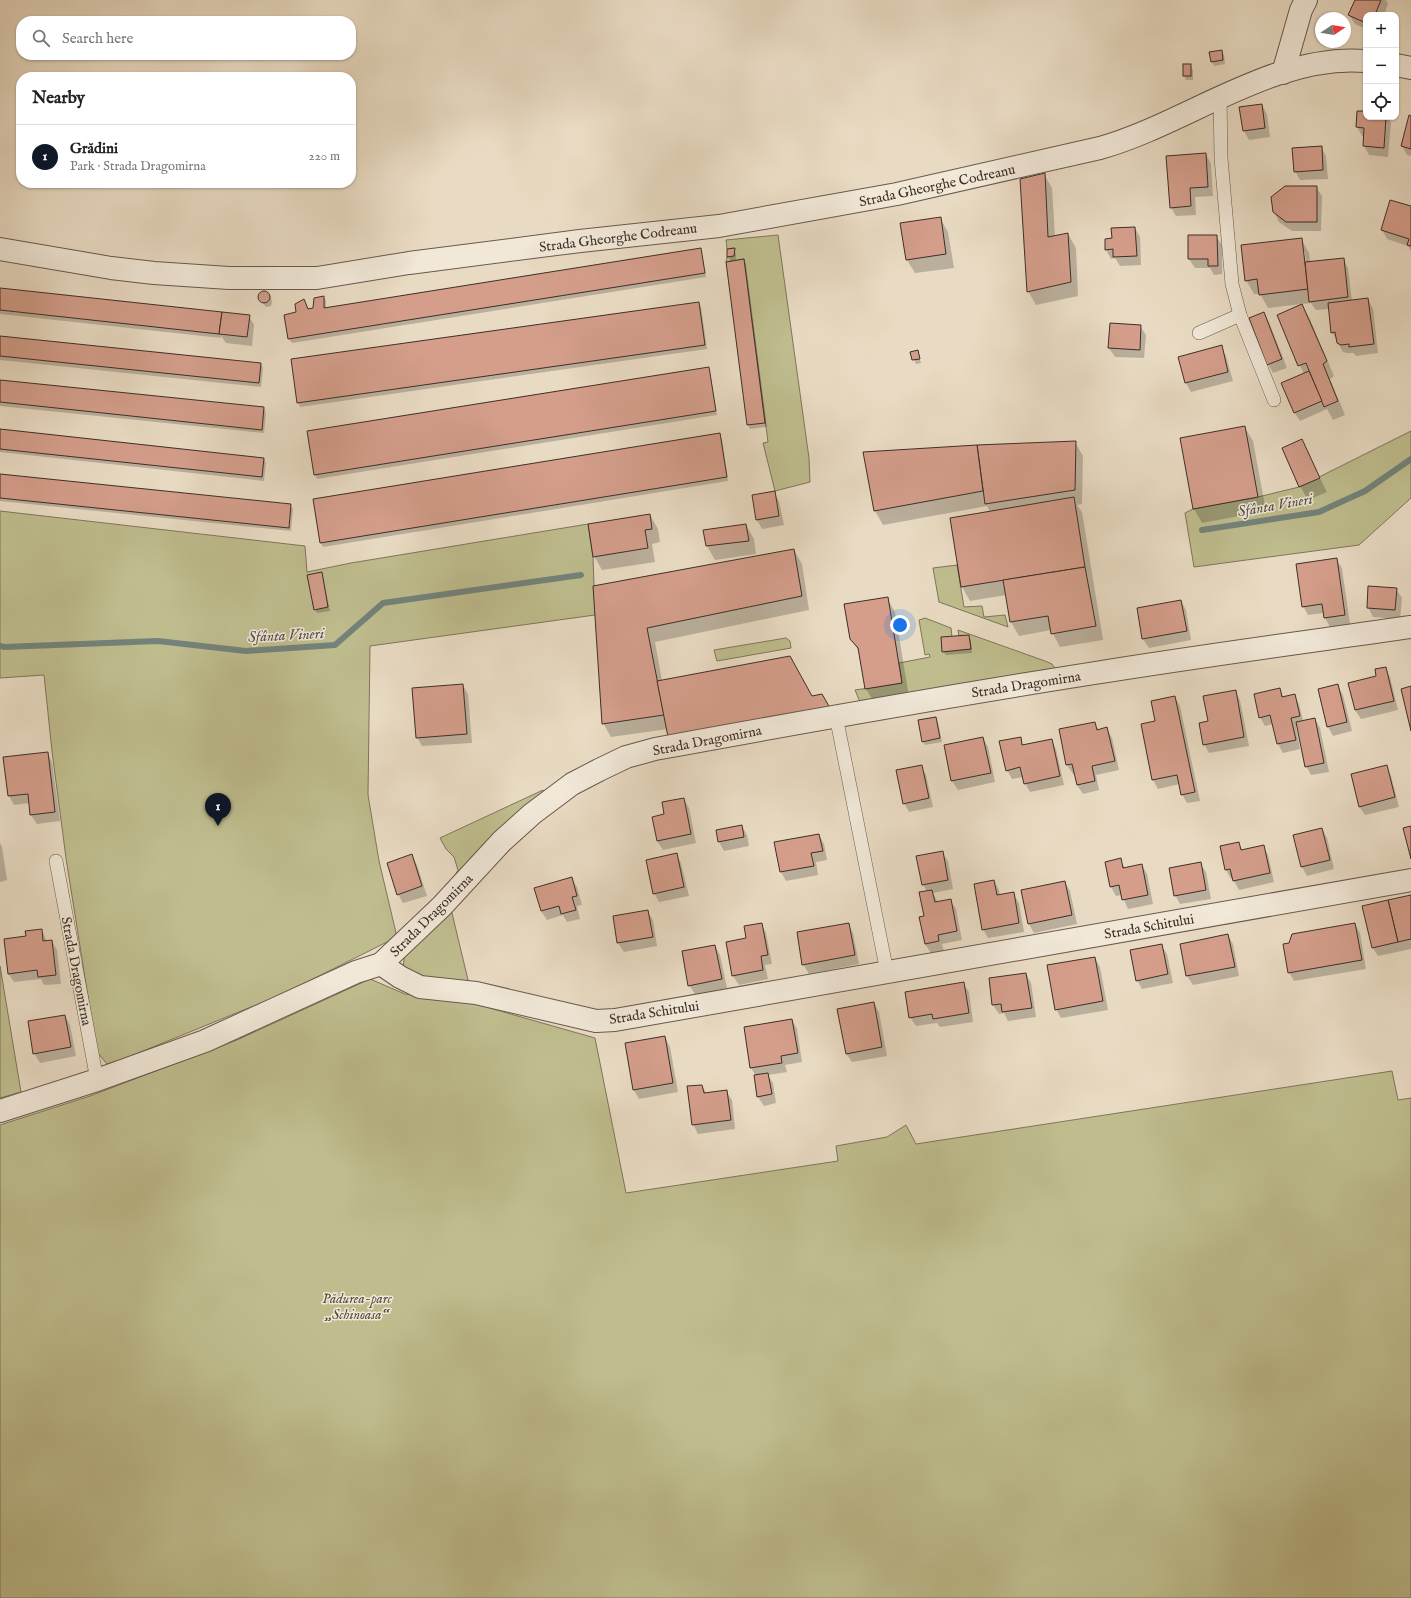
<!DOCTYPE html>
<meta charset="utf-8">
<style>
body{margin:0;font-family:"IM FELL English",serif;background:#f6f6f6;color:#222}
.controls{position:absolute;right:12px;top:12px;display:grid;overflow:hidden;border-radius:8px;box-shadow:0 1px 3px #0004}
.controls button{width:36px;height:36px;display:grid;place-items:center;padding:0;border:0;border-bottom:1px solid #e0e0e0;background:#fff;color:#222;font:20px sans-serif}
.compass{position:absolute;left:1315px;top:12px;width:36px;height:36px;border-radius:50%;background:#fff;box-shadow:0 1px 3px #0004;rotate:78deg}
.you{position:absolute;left:900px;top:625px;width:14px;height:14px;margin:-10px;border:3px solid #fff;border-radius:50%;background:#1a73e8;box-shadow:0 0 0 6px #1a73e833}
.badge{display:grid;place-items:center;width:26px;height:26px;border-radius:50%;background:#111827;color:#fff;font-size:13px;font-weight:700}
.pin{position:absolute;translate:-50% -33px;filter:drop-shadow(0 1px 2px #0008)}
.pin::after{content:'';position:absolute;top:21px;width:14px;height:12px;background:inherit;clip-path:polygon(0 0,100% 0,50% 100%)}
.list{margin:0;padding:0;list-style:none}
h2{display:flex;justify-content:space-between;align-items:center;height:52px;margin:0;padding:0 16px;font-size:17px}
h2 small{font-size:13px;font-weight:400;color:#767676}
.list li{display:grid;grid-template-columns:26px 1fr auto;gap:12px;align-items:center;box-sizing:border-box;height:64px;padding:0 16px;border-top:1px solid #e0e0e0}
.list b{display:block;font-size:15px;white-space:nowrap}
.list p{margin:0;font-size:13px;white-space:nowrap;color:#767676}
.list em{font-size:13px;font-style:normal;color:#767676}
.icon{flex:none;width:22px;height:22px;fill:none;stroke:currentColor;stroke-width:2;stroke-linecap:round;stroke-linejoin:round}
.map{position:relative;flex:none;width:1411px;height:1598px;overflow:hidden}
.search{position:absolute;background:#fff;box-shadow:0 1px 3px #0004;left:16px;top:16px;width:340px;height:44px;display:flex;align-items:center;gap:10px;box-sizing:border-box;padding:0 14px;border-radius:16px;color:#767676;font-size:15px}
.panel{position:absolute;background:#fff;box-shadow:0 1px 3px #0004;left:16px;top:72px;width:340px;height:116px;border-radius:16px}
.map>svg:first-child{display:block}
.green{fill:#bfbd8e;stroke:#7e765b}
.shadow{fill:#0003;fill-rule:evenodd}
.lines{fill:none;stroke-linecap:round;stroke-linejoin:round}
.stream{stroke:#73837b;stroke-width:6}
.building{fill:#d49e8b;stroke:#3e2e28}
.lane-casing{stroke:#69594f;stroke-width:14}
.street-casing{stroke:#69594f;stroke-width:24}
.lane{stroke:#f1e8d8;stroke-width:13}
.street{stroke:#f1e8d8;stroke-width:22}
.labels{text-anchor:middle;stroke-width:3;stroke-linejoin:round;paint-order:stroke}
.street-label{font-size:14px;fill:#3e2e28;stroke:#f1e8d8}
.park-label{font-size:14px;font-style:italic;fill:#584b3c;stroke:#f1e8d8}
.water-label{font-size:15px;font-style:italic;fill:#54514b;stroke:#f1e8d8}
</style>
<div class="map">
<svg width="1411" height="1598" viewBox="0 0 1411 1598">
<rect width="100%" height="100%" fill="#e9dbc3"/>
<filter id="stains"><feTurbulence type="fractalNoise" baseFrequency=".005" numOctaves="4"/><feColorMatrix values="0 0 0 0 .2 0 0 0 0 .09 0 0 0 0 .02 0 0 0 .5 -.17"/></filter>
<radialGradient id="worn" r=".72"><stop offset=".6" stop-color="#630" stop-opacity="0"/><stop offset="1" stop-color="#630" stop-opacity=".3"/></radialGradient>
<g class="green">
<polygon points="778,235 809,458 810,482 775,491 763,443 768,442 744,259 726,262 727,257 734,256 734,248 727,249 726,240"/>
<polygon points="1411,431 1411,498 1359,545 1194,567 1185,513 1193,509 1258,497 1299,487"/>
<polygon points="0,511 305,546 307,572 351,563 588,524 593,557 595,615 370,646 368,795 379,861 397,937 283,994 121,1060 107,1064 97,1052 85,978 66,858 52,751 44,675 0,678"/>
<polygon points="957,565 964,607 982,606 984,617 1005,615 1008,627 939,602 933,568"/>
<polygon points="925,618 951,628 952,637 942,651 971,649 969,636 959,636 958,630 1045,661 1052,664 1057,671 860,702 855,690 902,683 899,663 930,657 929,654 925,655 919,620"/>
<polygon points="786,638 790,641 791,648 717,661 714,650"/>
<polygon points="543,790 546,793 442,897 458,870 454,857 446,849 440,838"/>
<polygon points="451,909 469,984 411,978 403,968 405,951"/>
<polygon points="0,966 21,1092 0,1098"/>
<polygon points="370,979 405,994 472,1003 595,1038 626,1193 838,1161 836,1146 887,1137 906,1125 916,1144 1392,1071 1398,1100 1411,1098 1411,1598 0,1598 0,1125 90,1096 237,1040"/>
</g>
<g class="shadow">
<polygon points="1356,0 1386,0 1388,4 1384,15 1366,15 1366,29 1355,24 1349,15"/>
<polygon points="1221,51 1224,55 1225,64 1214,66 1212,62"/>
<polygon points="1190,65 1193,70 1193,80 1186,80 1184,75"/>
<polygon points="1262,105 1267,114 1270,137 1249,140 1244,131"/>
<polygon points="1366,112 1366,117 1388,117 1391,123 1388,157 1369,155 1364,146 1365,136 1362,136 1357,127"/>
<polygon points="1411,117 1411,156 1407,155 1402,146"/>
<polygon points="1321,147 1326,156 1328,179 1300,180 1295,171"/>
<polygon points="1206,154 1211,164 1213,196 1195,197 1196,215 1176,216 1171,207"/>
<polygon points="1044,174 1052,188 1055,237 1068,234 1076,248 1078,296 1036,305 1028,291"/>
<polygon points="1316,187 1322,196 1321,231 1292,231 1279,222 1274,212"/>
<polygon points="1391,201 1411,207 1411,251 1408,246 1387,239 1382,230"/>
<polygon points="940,218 948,232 954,268 915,273 907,260"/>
<polygon points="1135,228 1140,237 1141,265 1120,266 1115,258 1111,259 1106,250 1113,239"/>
<polygon points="1216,236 1222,245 1222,274 1214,275 1210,268 1195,268 1189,259"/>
<path d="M1301 239 1309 253 1310 263 1343 259 1348 268 1352 301 1368 299 1373 309 1378 353 1356 356 1354 353H1347L1343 352 1332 332 1329 309 1316 310 1311 303 1268 308 1260 294H1254L1246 280ZM1303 252H1305L1306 263H1304Z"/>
<polygon points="700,249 702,254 706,277 292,343 289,339 297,312 304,300 308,310 314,308 324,297 326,301 326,309"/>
<polygon points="734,249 736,254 736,261 744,260 746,264 767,427 750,429 748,425 727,262 731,262 728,256"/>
<polygon points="0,289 249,316 254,325 252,346 226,343 221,336 221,338 0,314"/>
<polygon points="265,291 268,293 271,297 272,302 271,306 266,307 260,300 259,296 262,292"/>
<polygon points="698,303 701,307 707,349 300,407 298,402"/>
<polygon points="1302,305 1310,319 1334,376 1330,379 1345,415 1333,420 1327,409 1300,421 1294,412 1304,374 1278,316"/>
<polygon points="1264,313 1269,322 1287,368 1273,373 1268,364"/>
<polygon points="1140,326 1146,335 1144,358 1115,357 1109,348"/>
<polygon points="0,337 261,364 263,368 261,387 0,360"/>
<polygon points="1221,347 1226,356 1233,381 1191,392 1186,383 1180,357"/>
<polygon points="917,351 921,363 916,364 911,353"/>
<polygon points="708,368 710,372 717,415 317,479 315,475"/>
<polygon points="0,381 264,408 266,413 264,433 0,406"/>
<polygon points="1245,428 1253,441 1266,511 1202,523 1194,509"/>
<polygon points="0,430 264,458 266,463 264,481 0,452"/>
<polygon points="719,435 722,439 728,481 323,547 321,543"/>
<polygon points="1301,440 1327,492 1308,500 1300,486"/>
<polygon points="1075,442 1083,456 1082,504 1077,505 1082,512 1103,640 1060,647 1051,630 1019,636 1011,622 1006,595 970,601 962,587 951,519 990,512 987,506 883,525 875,511 865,453"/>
<polygon points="0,475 290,505 293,509 291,531 0,501"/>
<polygon points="774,492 779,501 784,525 762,529 757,520 753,496"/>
<polygon points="650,515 658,529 660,542 652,544 655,562 602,570 594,556"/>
<polygon points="746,525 754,539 756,554 715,560 707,546 704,531"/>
<polygon points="794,550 802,564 809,610 655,642 662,681 668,729 611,737 603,723 594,587"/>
<polygon points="1336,559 1342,568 1350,624 1330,627 1325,618 1324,613 1308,615 1303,606"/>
<polygon points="321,573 323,577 330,611 317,613 315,609"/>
<polygon points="1396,589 1402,598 1400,619 1373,617 1368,607"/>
<polygon points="887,598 895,612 909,697 874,702 866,689 860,653 851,638"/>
<polygon points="1181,601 1186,610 1191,640 1149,648 1143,639"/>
<polygon points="969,636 971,641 972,653 946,655 943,651"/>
<polygon points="1385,668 1390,677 1398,710 1361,719 1355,710"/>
<polygon points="463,685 468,694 472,743 422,746 417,737"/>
<polygon points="1338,686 1343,695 1352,731 1333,736 1328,727"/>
<polygon points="1280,690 1284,698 1294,695 1299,704 1303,721 1315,719 1320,728 1329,772 1311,775 1306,766 1298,727 1296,727 1300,749 1283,753 1278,744 1273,724 1265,726 1260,717"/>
<polygon points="1235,691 1240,700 1249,746 1209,753 1204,744 1209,722"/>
<polygon points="1175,697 1180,706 1200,801 1187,803 1182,794 1180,784 1158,789 1153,780 1157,722"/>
<polygon points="935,718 938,722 942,742 925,745 923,741"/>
<polygon points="1094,723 1099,730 1107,729 1112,738 1119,770 1096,775 1099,790 1083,794 1077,785 1075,774 1073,774 1067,765 1060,730"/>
<polygon points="983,738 988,747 995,782 958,790 952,781 945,746"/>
<polygon points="1020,738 1024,746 1051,740 1056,749 1064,785 1030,792 1025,783 1023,777 1012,779 1007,770"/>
<polygon points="47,753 52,762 60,821 37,824 31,815 30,803 14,805 9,796"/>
<polygon points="921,766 926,775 933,807 909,812 904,803"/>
<polygon points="1386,767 1391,776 1399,807 1365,815 1359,806"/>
<polygon points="684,799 689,808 696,843 663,850 657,841 665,815"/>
<polygon points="742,826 747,835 749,846 724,851 719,842"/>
<polygon points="1322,829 1327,838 1334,869 1307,876 1302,867"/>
<polygon points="819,835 824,844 827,860 816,862 818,875 786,881 781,872"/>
<polygon points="0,843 2,847 7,880 0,882"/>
<polygon points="1238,843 1243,851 1263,846 1268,855 1274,882 1239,890 1233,879 1231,879 1226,870 1221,847"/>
<polygon points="942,852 948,861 953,889 933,893 938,903 950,900 956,909 962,940 942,944 944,951 931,953 925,944 920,918 926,917 927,892 923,884"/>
<polygon points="676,854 681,863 689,896 659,902 654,893"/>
<polygon points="412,856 417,865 427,896 403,903 398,894"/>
<polygon points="1120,860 1125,868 1142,865 1147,874 1153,904 1128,909 1122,895 1116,896 1111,887 1106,862"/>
<polygon points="1200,863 1206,872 1211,899 1180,904 1175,895"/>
<polygon points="571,878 577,887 582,905 577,906 580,919 567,922 563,915 547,920 541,911"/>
<polygon points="994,881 999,890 1000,896 1013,893 1019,903 1024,932 988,938 983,929"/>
<polygon points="1065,882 1070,891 1077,924 1034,933 1029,924 1022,890"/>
<polygon points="1411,896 1411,949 1378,956 1372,947"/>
<polygon points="647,911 653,920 657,946 624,952 618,943"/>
<polygon points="761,924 766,933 772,964 765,965 768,979 739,985 733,976 747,939"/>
<polygon points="848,924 853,933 859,964 809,974 803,964"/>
<polygon points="1355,924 1360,933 1366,969 1294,981 1289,972"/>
<polygon points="42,930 47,942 52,941 57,950 61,984 44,985 41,979 14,982 8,973 27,937"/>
<polygon points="1228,935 1233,944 1239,976 1193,985 1187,976"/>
<polygon points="1161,945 1167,954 1173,983 1142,989 1137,980"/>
<polygon points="715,946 720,955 727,988 695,994 689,985"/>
<polygon points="1095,958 1100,967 1108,1010 1061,1018 1056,1009"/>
<polygon points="1026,974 1031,983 1036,1017 1008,1021 1004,1013 999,1014 993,1005"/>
<polygon points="963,983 969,992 973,1022 940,1027 937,1023 916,1026 910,1017"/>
<polygon points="874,1003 879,1012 887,1056 852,1062 846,1053"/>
<polygon points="65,1016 70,1025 76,1056 40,1063 34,1053"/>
<polygon points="792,1020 797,1029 802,1062 785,1065 787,1072 768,1075 773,1083 776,1103 764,1106 758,1097 756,1076 751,1068"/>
<polygon points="665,1037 670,1047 678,1092 639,1099 634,1090"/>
<polygon points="702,1086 707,1094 726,1091 732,1100 735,1129 698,1134 693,1124"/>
</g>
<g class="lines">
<g class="stream">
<polyline points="1202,530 1319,512 1365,491 1411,459"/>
<polyline points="0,646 4,647 158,641 246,651 335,645 383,603 581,575"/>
</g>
</g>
<g class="building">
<polygon points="1355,0 1381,0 1375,15 1366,15 1366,23 1348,15"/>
<polygon points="1222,50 1223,60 1211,62 1209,52"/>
<rect x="1183" y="64" width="8" height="12"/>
<polygon points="1262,104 1265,128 1243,131 1239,107"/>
<polygon points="1357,111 1366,111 1366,117 1386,117 1384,148 1363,146 1364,128 1356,127"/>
<polygon points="1409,115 1411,116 1411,149 1401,146"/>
<polygon points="1322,146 1323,170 1294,172 1292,148"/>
<polygon points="1206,153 1208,187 1190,188 1191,206 1170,208 1166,156"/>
<polygon points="1045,173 1048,237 1068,233 1071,282 1027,292 1020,179"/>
<polygon points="1285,186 1317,186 1317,222 1286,222 1273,212 1271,197"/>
<polygon points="1390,200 1411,206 1411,246 1407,245 1409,239 1381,230"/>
<polygon points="941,217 946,254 906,260 900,223"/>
<polygon points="1135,227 1137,256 1113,257 1113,249 1105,250 1105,239 1112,238 1111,228"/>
<polygon points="1188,235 1217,235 1218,266 1208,266 1208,259 1188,259"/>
<polygon points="1302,238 1308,289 1259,295 1257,279 1245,281 1241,245"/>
<polygon points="701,248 705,273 288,339 284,315 296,312 295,304 304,299 308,309 313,308 314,298 324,296 324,308"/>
<polygon points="735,248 734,256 727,257 727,249"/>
<polygon points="1344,258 1348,297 1309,302 1305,262"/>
<polygon points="744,259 765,423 747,425 726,262"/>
<polygon points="0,288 222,312 219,334 0,310"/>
<circle cx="264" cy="297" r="6"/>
<polygon points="1368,298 1374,344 1349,347 1349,344 1341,345 1337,343 1335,332 1331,333 1328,303"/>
<polygon points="699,302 705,345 297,403 291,359"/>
<polygon points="1302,304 1327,361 1323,364 1338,401 1324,407 1306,363 1298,366 1277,315"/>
<polygon points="222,312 250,315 247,337 219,334"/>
<polygon points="1264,312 1282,359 1267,365 1249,318"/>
<polygon points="1110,323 1141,325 1140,350 1108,348"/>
<polygon points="0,336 261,363 259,383 0,356"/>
<polygon points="1222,345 1228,372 1185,383 1178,357"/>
<polygon points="918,350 920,359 912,360 910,352"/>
<polygon points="709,367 716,411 314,475 307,431"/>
<polygon points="1309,371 1322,401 1294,413 1281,383"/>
<polygon points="0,380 264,407 262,430 0,402"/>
<polygon points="1245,426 1258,497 1193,509 1180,438"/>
<polygon points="0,429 264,458 262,477 0,449"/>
<polygon points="720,433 727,477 320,543 313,499"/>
<polygon points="1302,439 1320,478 1299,487 1282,448"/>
<polygon points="1076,441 1075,490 985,504 977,445"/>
<polygon points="977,445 983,491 874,511 863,452"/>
<polygon points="0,474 291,504 289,528 0,498"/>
<polygon points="775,491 779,516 756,520 752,495"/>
<polygon points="1074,497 1085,567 961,587 950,518"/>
<polygon points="650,514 652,529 645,530 648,548 593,557 588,524"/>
<polygon points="746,524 749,541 706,546 703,530"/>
<polygon points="794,549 802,596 647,628 664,715 602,724 593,586"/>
<polygon points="1337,558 1345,615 1324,618 1322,604 1302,607 1296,564"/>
<polygon points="1085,567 1096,626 1051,634 1048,616 1010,622 1003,580"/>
<polygon points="322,572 328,607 314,610 307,575"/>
<polygon points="1368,586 1397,588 1395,610 1367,608"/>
<polygon points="888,597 902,683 865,689 858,648 850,639 844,604"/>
<polygon points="1181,600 1187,631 1142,639 1137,608"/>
<polygon points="969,635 971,649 942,652 941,637"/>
<polygon points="790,656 812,696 822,694 830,708 668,737 657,681"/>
<polygon points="1386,667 1394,701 1355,710 1348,683 1376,676 1375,669"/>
<polygon points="463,684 467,734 416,738 412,688"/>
<polygon points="1338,684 1347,722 1327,727 1318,689"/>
<polygon points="1411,686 1411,731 1401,689"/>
<polygon points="1280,688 1282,697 1295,694 1300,716 1291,718 1296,740 1277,744 1270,715 1259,718 1254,694"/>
<polygon points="1236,690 1244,737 1203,745 1199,723 1208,721 1203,696"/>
<polygon points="1175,696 1195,792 1181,795 1177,775 1152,780 1141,724 1155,721 1151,701"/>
<polygon points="936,717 940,738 922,742 918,720"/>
<polygon points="1315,718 1324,763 1305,767 1296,722"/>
<polygon points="1095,722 1097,730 1107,727 1115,761 1092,766 1095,781 1077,785 1072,764 1066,765 1059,729"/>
<polygon points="983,737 991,773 951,781 944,745"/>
<polygon points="1021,737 1022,745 1052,739 1060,776 1024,784 1020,767 1006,771 999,741"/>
<polygon points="48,752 55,812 30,815 28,794 8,796 3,757"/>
<polygon points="922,765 929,798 903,804 896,770"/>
<polygon points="1387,765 1395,797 1359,807 1351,774"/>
<polygon points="684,798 691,834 657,841 652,817 664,814 662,802"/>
<polygon points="742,825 744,837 718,842 716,830"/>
<polygon points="1411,826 1411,859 1403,828"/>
<polygon points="1322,828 1330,860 1301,867 1293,835"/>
<polygon points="819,834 823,851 811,853 814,866 780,872 774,842"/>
<polygon points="1239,842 1241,850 1264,845 1270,873 1233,881 1230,869 1225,870 1220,846"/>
<polygon points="943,851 948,880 922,885 916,856"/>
<polygon points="677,853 684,887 653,894 646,860"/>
<polygon points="412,854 422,886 397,895 387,863"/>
<polygon points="1121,858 1123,868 1142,864 1148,895 1122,900 1119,885 1110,887 1105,862"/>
<polygon points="1201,862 1206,890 1174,896 1169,868"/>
<polygon points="572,877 577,896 572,897 576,910 561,914 559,906 541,911 534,888"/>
<polygon points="994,880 997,895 1014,892 1019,923 982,930 974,884"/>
<polygon points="1065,881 1072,915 1028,924 1021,890"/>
<polygon points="932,890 935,902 951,899 957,931 938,935 939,941 925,944 919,917 924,916 919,892"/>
<polygon points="1411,895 1411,939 1398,942 1388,900"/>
<polygon points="1388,900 1398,942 1372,948 1362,906"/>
<polygon points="648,910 653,937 617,943 613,916"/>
<polygon points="762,923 768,955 761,956 763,970 732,976 726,942 746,938 744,926"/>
<polygon points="849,923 855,955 802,965 797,932"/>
<polygon points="1355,923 1362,960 1288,973 1283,944 1289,943 1292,934"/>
<polygon points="42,929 43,941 52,940 56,975 38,977 37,970 8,974 4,939 26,936 25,931"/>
<polygon points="1228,934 1235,967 1186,976 1180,944"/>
<polygon points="1162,944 1168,974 1136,981 1130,950"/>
<polygon points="715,945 722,979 688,986 682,951"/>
<polygon points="1095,957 1103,1001 1055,1010 1047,965"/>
<polygon points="1026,973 1032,1008 1002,1012 1001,1004 992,1005 989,978"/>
<polygon points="964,982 969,1013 933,1019 932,1014 909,1018 905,992"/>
<polygon points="874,1002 882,1047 846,1054 837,1009"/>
<polygon points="65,1015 71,1047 33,1054 28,1021"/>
<polygon points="792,1019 798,1053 781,1056 782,1063 750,1068 744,1027"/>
<polygon points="665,1036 673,1083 633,1090 625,1043"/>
<polygon points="768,1073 772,1094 757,1097 754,1075"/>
<polygon points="702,1085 704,1093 727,1090 731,1120 692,1125 687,1086"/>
</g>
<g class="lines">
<defs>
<g id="lane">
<polyline points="1220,96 1221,158 1232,284 1240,315 1274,400"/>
<polyline points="1199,333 1240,315"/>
<polyline points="836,716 887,972"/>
<polyline points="56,861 97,1080"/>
</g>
<g id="street">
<polyline points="1396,65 1411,68"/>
<polyline points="1283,73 1301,10 1306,0"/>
<path d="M0 249 111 268 154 273 229 278H317L409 263 580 241 719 226 897 194 1100 148C1186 124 1274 53 1366 61"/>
<polyline points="381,964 400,977 420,987 476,993 596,1021 615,1020 1411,880"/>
<path d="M0 1111 97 1080 205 1041 356 972 381 964 442 906 502 841 532 814 572 784 599 770 626 757 655 749C802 722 948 696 1095 673 1200 656 1306 642 1411 627"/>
</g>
</defs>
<use href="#lane" class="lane-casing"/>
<use href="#street" class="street-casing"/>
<use href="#lane" class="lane"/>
<use href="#street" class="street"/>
</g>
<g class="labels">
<g class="street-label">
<text transform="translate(937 185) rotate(-12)" y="5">Strada Gheorghe Codreanu</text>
<text transform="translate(618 237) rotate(-7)" y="5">Strada Gheorghe Codreanu</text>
<text transform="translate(1026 684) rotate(-9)" y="5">Strada Dragomirna</text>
<text transform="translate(707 740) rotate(-11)" y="5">Strada Dragomirna</text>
<text transform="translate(431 915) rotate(-45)" y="5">Strada Dragomirna</text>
<text transform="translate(1149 926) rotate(-10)" y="5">Strada Schitului</text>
<text transform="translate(77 971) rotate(79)" y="5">Strada Dragomirna</text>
<text transform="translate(654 1012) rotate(-9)" y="5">Strada Schitului</text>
</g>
<g class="park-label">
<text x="357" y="1303">Pădurea-parc<tspan x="357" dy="16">„Schinoasa“</tspan></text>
</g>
<g class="water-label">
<text transform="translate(1275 505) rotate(-10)" y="5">Sfânta Vineri</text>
<text transform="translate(286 635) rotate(-3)" y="5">Sfânta Vineri</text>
</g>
</g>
<rect width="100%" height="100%" filter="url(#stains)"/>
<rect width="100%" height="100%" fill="url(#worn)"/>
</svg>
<div class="controls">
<button>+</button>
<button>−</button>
<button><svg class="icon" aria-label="locate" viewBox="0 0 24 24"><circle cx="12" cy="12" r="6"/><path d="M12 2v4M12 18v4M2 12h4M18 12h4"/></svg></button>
</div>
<svg class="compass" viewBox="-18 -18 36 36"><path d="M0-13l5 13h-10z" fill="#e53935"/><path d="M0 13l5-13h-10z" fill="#767676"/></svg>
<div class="you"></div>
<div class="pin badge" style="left:218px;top:826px">1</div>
<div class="search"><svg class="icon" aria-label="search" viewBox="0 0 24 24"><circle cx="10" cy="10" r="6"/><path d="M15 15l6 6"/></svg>Search here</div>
<section class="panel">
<h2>Nearby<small></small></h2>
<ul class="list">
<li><span class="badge">1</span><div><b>Grădini</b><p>Park · Strada Dragomirna</p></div><em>220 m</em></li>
</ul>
</section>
</div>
